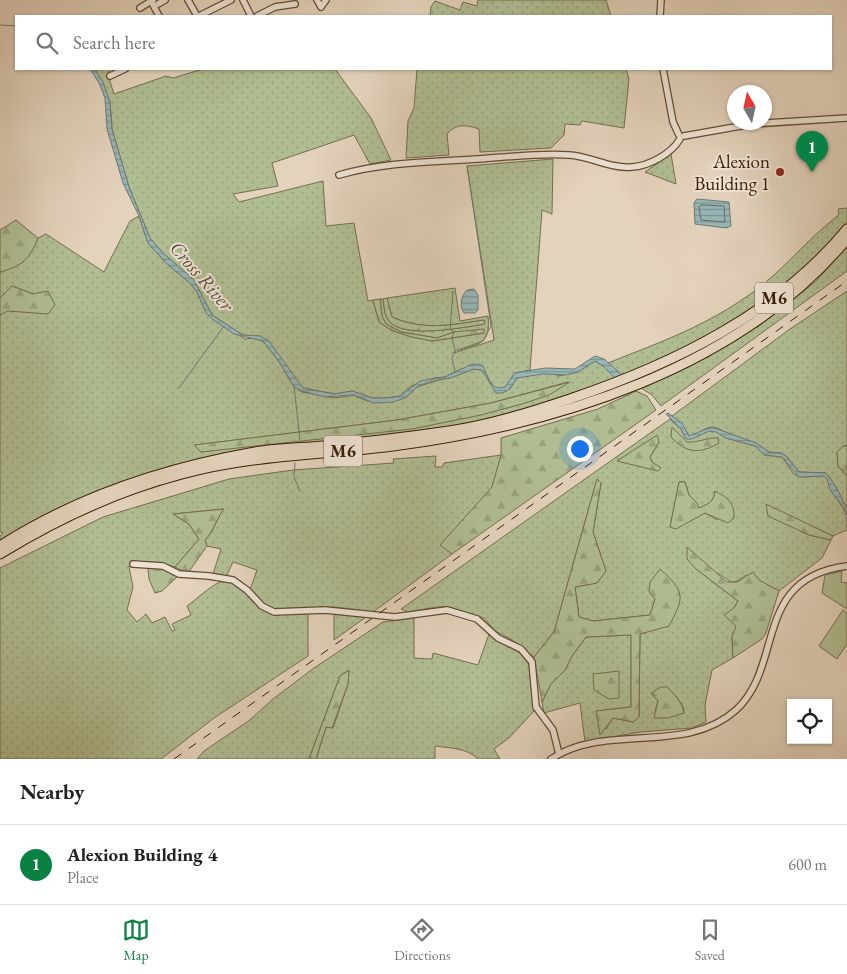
<!DOCTYPE html>
<style>
body{margin:0;font-family:"EB Garamond",serif;background:#f6f6f6;color:#202124}
.controls{position:absolute;right:15px;bottom:15px;display:grid;overflow:hidden;border-radius:0px;box-shadow:0 1px 4px #0004}
.controls button{width:45px;height:45px;display:grid;place-items:center;padding:0;border:0;border-bottom:1px solid #e0e0e0;background:#fff;color:#202124;font:25px sans-serif}
.compass{position:absolute;left:727px;top:85px;width:45px;height:45px;border-radius:50%;background:#fff;box-shadow:0 1px 4px #0004;rotate:351deg}
.you{position:absolute;left:579px;top:448px;width:18px;height:18px;margin:-12px;border:4px solid #fff;border-radius:50%;background:#1a73e8;box-shadow:0 0 0 8px #1a73e833}
.badge{display:grid;place-items:center;width:32px;height:32px;border-radius:50%;background:#0b8043;color:#fff;font-size:16px;font-weight:700}
.pin{position:absolute;translate:-50% -41px;filter:drop-shadow(0 1px 2px #0008)}
.pin::after{content:'';position:absolute;top:26px;width:18px;height:15px;background:inherit;clip-path:polygon(0 0,100% 0,50% 100%)}
.list{margin:0;padding:0;list-style:none}
h2{display:flex;justify-content:space-between;align-items:center;height:65px;margin:0;padding:0 20px;font-size:21px}
h2 small{font-size:16px;font-weight:400;color:#757577}
.list li{display:grid;grid-template-columns:32px 1fr auto;gap:15px;align-items:center;box-sizing:border-box;height:80px;padding:0 20px;border-top:1px solid #e0e0e0}
.list b{display:block;font-size:19px;white-space:nowrap}
.list p{margin:0;font-size:16px;white-space:nowrap;color:#757577}
.list em{font-size:16px;font-style:normal;color:#757577}
.icon{flex:none;width:28px;height:28px;fill:none;stroke:currentColor;stroke-width:2;stroke-linecap:round;stroke-linejoin:round}
.map{position:relative;flex:none;width:847px;height:759px;overflow:hidden}
.search{position:absolute;background:#fff;box-shadow:0 1px 4px #0004;left:15px;right:15px;top:15px;height:55px;display:flex;align-items:center;gap:12px;box-sizing:border-box;padding:0 18px;border-radius:0px;color:#757577;font-size:19px}
.sheet{height:145px;background:#fff}
nav{display:flex;justify-content:space-around;align-items:center;box-sizing:border-box;height:70px;border-top:1px solid #e0e0e0;background:#fff;font-size:14px;color:#757577}
nav a{display:grid;justify-items:center;gap:2px}
nav .on{color:#0b8043}
.map>svg:first-child{display:block}
.grass{fill:url(#grass-dots);stroke:#756e4d;fill-rule:evenodd}
.forest{fill:url(#forest-firs);stroke:#756e4d}
.pitch{fill:#b0bd93;stroke:#756e4d}
.water{fill:url(#water-rules);stroke:#717971}
.lines{fill:none;stroke-linecap:round;stroke-linejoin:round}
.shore{stroke:#686a5f;stroke-width:1}
.stream{stroke:#717971;stroke-width:1}
.minor-casing{stroke:#644b34;stroke-width:8}
.highway-casing{stroke:#3a1e07;stroke-width:11}
.minor{stroke:#ede2d3;stroke-width:5.5}
.highway{stroke:#e3d2bc;stroke-width:9}
.rail{stroke:#3a1e07;stroke-width:1;stroke-dasharray:9 9;stroke-linecap:butt}
.poi-dot{fill:#8f2418;stroke:#ede2d3;stroke-width:2}
.labels{text-anchor:middle;stroke-width:4;stroke-linejoin:round;paint-order:stroke}
.shield{fill:#ede2d3;stroke:#705944;stroke-width:1}
.shield-label{font-size:18px;font-weight:bold;fill:#3a1e07}
.poi-label{font-size:19px;fill:#3a1e07;stroke:#ede2d3;text-anchor:end}
.water-label{font-size:20px;font-style:italic;fill:#564c3c;stroke:#ede2d3}
</style>
<div class="map">
<svg width="847" height="759" viewBox="0 0 847 759">
<defs>
<pattern id="grass-dots" width="8" height="8" patternUnits="userSpaceOnUse" patternTransform="scale(1.25)"><rect width="8" height="8" fill="#b0bd93"/><path d="M2 2h.1M6 6h.1" fill="none" stroke="#98a27d" stroke-width="1.8" stroke-linecap="round"/></pattern>
<pattern id="forest-firs" width="22" height="20" patternUnits="userSpaceOnUse" patternTransform="scale(1.25)"><rect width="22" height="20" fill="#b0bd93"/><path d="M5 1l3.5 6h-7zM16 11l3.5 6h-7z" fill="#98a27d"/></pattern>
<pattern id="water-rules" width="6" height="5" patternUnits="userSpaceOnUse" patternTransform="scale(1.25)"><rect width="6" height="5" fill="#96b6b7"/><path d="M0 2.5h6" fill="none" stroke="#7b9393"/></pattern>
</defs>
<rect width="100%" height="100%" fill="#e3d2bc"/>
<filter id="stains"><feTurbulence type="fractalNoise" baseFrequency=".004" numOctaves="4"/><feColorMatrix values="0 0 0 0 .2 0 0 0 0 .09 0 0 0 0 .02 0 0 0 .5 -.17"/></filter>
<radialGradient id="worn" r=".72"><stop offset=".6" stop-color="#630" stop-opacity="0"/><stop offset="1" stop-color="#630" stop-opacity=".3"/></radialGradient>
<g class="grass">
<polygon points="478,0 606,0 611,16 430,16 431,7 435,1 460,10 463,2 477,6"/>
<path d="M95 69H110L108 75 114 94 166 76 173 78 203 69H335L371 118 391 160 370 164 354 135 272 163 278 186 233 194 239 202 323 181 326 226 354 223 368 301 373 300 379 322 391 330 412 337 432 341 484 333 454 332 437 338 401 332 386 324 382 317 380 299H383C384 304 384 313 387 318 398 341 464 327 484 324V320C452 325 423 331 392 317L387 298 455 288 460 321 488 316C491 345 479 344 455 351L454 353 494 340 467 166 553 159 552 214 542 210 530 370 515 373C511 377 509 384 505 387 493 395 486 374 483 366L461 369 445 377 434 378 411 386 400 396 387 398H373L352 391 335 394 303 388 260 336 243 335 212 315 194 280 163 253 150 238 129 187 112 129 110 102Z"/>
<path d="M417 69H626L629 79 624 128 582 121 580 125 565 124 564 135 551 148 480 152 479 129C467 125 456 123 447 134L449 155 406 158 408 121 414 108Z"/>
<polygon points="671,154 676,184 645,172"/>
<path d="M847 208V222C785 296 711 339 622 375L608 363C663 341 707 326 756 290 784 269 807 240 835 218L839 214 838 209Z"/>
<path d="M139 216 148 243 166 263 191 284 197 292 206 313 245 339 255 338 263 341 280 363 294 387 302 392 335 398 354 395 367 401 405 398 417 387 474 369 482 370 496 393 510 389 517 378 531 374 553 373 558 376 578 372 595 361 603 366 616 379 549 404 458 426 229 454 0 543V536L3 533 0 532V315L33 294 12 286 0 298V272C22 265 30 259 38 238L46 234 104 272 130 221ZM568 382C534 405 490 412 450 420 367 437 284 440 201 452L195 445 397 420 491 403Z"/>
<polygon points="847,247 847,271 661,406 652,395 641,388 759,326 815,282"/>
<path d="M847 291V446H843L837 452 838 466 847 476V508C841 498 833 480 826 473L799 472 786 456 780 453 769 452 756 443 740 439 719 429 712 427 705 429 691 437 672 416 790 329Z"/>
<path d="M670 419 681 429 686 439 709 431H716L726 438 755 446 764 455 782 457 794 474 801 477 824 476C830 480 828 485 831 490 841 508 847 507 847 530L833 536 766 505 809 535 831 540 822 558 779 591 746 575C730 588 731 580 717 573 711 570 702 570 696 569L738 601 734 608 737 626 732 637 733 658 712 670 705 705 706 722 692 728 640 732 585 742 580 703 544 713 542 702 551 684 565 670 572 656 586 637 631 635V707L596 711 606 729 613 718 633 722 639 717 640 633H646L655 599 650 615 593 621 579 617 575 587 597 583 606 571 593 532 601 483 597 479 554 632 534 657 511 639 495 631 484 618 450 607H437L408 612 401 609ZM659 442 650 457 652 462 661 468 618 460ZM679 482H685L689 495 698 509C708 504 714 502 715 491L717 520 705 513 670 527ZM651 693 674 694 683 706 684 713 655 711 658 701Z"/>
<path d="M501 455 493 487 441 545 452 554 373 612 334 607 270 609 250 590 257 570 233 562 226 577 213 574 221 549 207 546 205 540C214 531 217 519 223 509L174 514 189 524 199 539 175 567 161 563 131 561 129 567 133 587 127 610 137 622 146 614 152 623 165 617 172 631 175 630 172 624 191 615 187 606C197 599 209 587 220 582 238 575 256 604 269 613L308 614V656L214 718 161 759H0V568L103 517 229 479 293 470 394 463 393 459 436 456 435 467H442L444 463Z"/>
<polygon points="334,612 366,615 366,617 334,640"/>
<path d="M414 618V658L432 659 433 653 478 665 489 634 521 654 529 665 534 711 509 738 494 749 500 759H478C467 748 450 748 435 746V758L431 759H316L326 727 333 728 348 684 349 670 340 676 309 759H197L204 751 250 720 273 699 314 668 383 622Z"/>
</g>
<g class="forest">
<path d="M16 220 38 238C30 259 22 266 0 272V230Z"/>
<polygon points="12,286 33,294 48,291 55,305 48,314 8,311 0,315 0,298"/>
<path d="M387 298 392 317C423 331 452 325 484 320L485 324C465 327 398 341 387 318 384 313 384 304 383 299Z"/>
<polygon points="380,299 382,316 386,324 401,332 437,338 454,332 484,329 484,333 432,341 412,337 391,330 379,322 373,300"/>
<polygon points="570,382 549,395 522,404 481,415 412,429 201,452 194,445 397,420 491,403"/>
<polygon points="636,391 647,396 656,410 452,554 440,545 492,487 501,455 501,438 598,409"/>
<path d="M672 427 687 442C699 443 707 437 718 438L719 443C700 454 687 454 671 437Z"/>
<polygon points="657,435 659,442 650,457 652,462 661,468 658,471 617,461"/>
<polygon points="843,446 847,446 847,476 838,466 837,452"/>
<path d="M597 479 601 483 593 532 606 571 597 583 575 587 579 617 593 621 650 615 655 599 649 592 650 582 660 569C685 592 685 596 669 626L640 634 639 717 633 722 613 718 600 735 596 711 631 707V635L586 637 572 656 565 670 551 684 542 702 534 657 554 632Z"/>
<path d="M679 482H685L689 495 697 503 699 508C708 504 714 502 715 491 728 498 735 503 734 518L728 523 705 513 676 529 670 527Z"/>
<polygon points="766,504 833,536 831,540 809,535 768,516"/>
<path d="M224 509C216 519 214 531 205 540L207 546 188 573 175 567 199 539 189 524 173 514Z"/>
<polygon points="687,547 727,582 737,582 753,572 759,580 779,591 766,633 762,639 733,658 732,637 736,626 724,615 734,608 738,601 696,569 687,559"/>
<polygon points="148,568 160,568 177,577 162,591 155,593 149,579"/>
<polygon points="349,670 348,684 332,728 326,727 316,759 309,759 340,676"/>
<polygon points="619,671 619,698 609,699 594,690 593,674"/>
<path d="M661 687H667C675 695 682 702 684 713L668 718H654L658 701 651 693Z"/>
</g>
<g class="pitch">
<polygon points="842,571 841,582 847,583 847,609 822,593 825,575"/>
<polygon points="843,610 847,613 847,644 837,659 819,646"/>
</g>
<g class="water">
<path d="M90 69H95L103 82 110 102 112 129 129 187 150 238 163 253 194 280 212 315 243 335 260 336 269 341 303 388 334 394 352 391 373 398H387L400 396 420 381 445 377 470 365 479 364 483 366 490 382 495 387 501 388 505 387 515 373 545 368 575 369 595 356 604 359 622 375 616 379 603 366 595 361 578 372 566 375 543 374 517 378C511 387 508 394 496 393L482 370 474 369 451 378 428 382 417 387 405 398 393 402 374 403 354 395 325 397 302 391 294 387 280 363 263 341 234 334 212 319 206 313 197 292 191 284 166 263 148 243 139 216 123 183 107 129 105 98 99 83Z"/>
<polygon points="697,199 729,202 731,226 726,228 695,224 694,203"/>
<path d="M474 289 478 295V310L475 313H464C459 306 461 296 467 290Z"/>
<path d="M668 413 682 423 689 436 712 427 756 443 769 452 780 453 786 456 799 472 826 473C833 480 847 505 847 515 845 507 836 498 831 491 828 486 830 481 824 476L799 477 782 457 764 455 755 446 726 438 716 432 709 431 692 439H686L681 429 666 414Z"/>
</g>
<g class="lines">
<polygon class="shore" points="702,205 724,206 725,222 701,220 699,207"/>
<g class="stream">
<polyline points="0,25 16,26"/>
<polyline points="453,291 450,329 454,332 452,338 455,350"/>
<polyline points="455,372 452,358 455,351 483,341 491,326 467,166"/>
<polyline points="294,386 300,440"/>
<polyline points="179,388 224,326"/>
<polyline points="295,463 294,477 300,491"/>
</g>
<defs>
<g id="minor">
<polyline points="188,0 197,16"/>
<polyline points="243,0 251,16"/>
<polyline points="317,0 321,7 326,0"/>
<polyline points="151,1 159,16"/>
<polyline points="158,4 165,0"/>
<polyline points="140,8 153,0"/>
<polyline points="199,16 231,0"/>
<polyline points="257,16 275,7 295,4"/>
<polyline points="660,16 661,0"/>
<polyline points="663,69 673,122 679,135"/>
<polyline points="110,76 125,69"/>
<polyline points="684,136 752,124 847,118"/>
<path d="M339 175C384 162 431 162 478 159 508 157 539 153 569 155 590 156 611 169 632 167 649 166 671 154 680 139"/>
<polyline points="133,564 163,566 179,574 209,576 233,580 247,590 262,606 274,612 325,610 395,617 447,610 477,619 498,638 521,649 532,662 536,707 553,730 559,754"/>
<path d="M551 759C606 722 685 756 736 710 785 665 752 578 847 566"/>
</g>
<g id="highway">
<path d="M0 546C78 496 164 468 255 452 278 448 302 448 324 446 366 442 408 437 449 431 490 425 531 412 570 399 673 364 777 314 847 229"/>
<path d="M0 554C57 519 117 491 182 474 251 455 322 455 393 446 555 425 739 369 847 239"/>
</g>
</defs>
<use href="#minor" class="minor-casing"/>
<use href="#highway" class="highway-casing"/>
<use href="#minor" class="minor"/>
<use href="#highway" class="highway"/>
<polyline class="rail" points="174,759 847,281"/>
</g>
<circle class="poi-dot" cx="780" cy="172" r="5"/>
<g class="labels">
<g class="shield">
<rect x="755" y="282.5" width="38" height="31" rx="4"/>
<rect x="324" y="435.5" width="38" height="31" rx="4"/>
</g>
<g class="shield-label">
<text x="774" y="304">M6</text>
<text x="343" y="457">M6</text>
</g>
<g class="poi-label">
<text x="770" y="168">Alexion<tspan x="770" dy="22">Building 1</tspan></text>
</g>
<g class="water-label">
<text transform="translate(202 276) rotate(49)" y="7">Cross River</text>
</g>
</g>
<rect width="100%" height="100%" filter="url(#stains)"/>
<rect width="100%" height="100%" fill="url(#worn)"/>
</svg>
<div class="controls">
<button><svg class="icon" aria-label="locate" viewBox="0 0 24 24"><circle cx="12" cy="12" r="6"/><path d="M12 2v4M12 18v4M2 12h4M18 12h4"/></svg></button>
</div>
<svg class="compass" viewBox="-18 -18 36 36"><path d="M0-13l5 13h-10z" fill="#e53935"/><path d="M0 13l5-13h-10z" fill="#757577"/></svg>
<div class="you"></div>
<div class="pin badge" style="left:812px;top:172px">1</div>
<div class="search"><svg class="icon" aria-label="search" viewBox="0 0 24 24"><circle cx="10" cy="10" r="6"/><path d="M15 15l6 6"/></svg>Search here</div>
</div>
<section class="sheet">
<h2>Nearby<small></small></h2>
<ul class="list">
<li><span class="badge">1</span><div><b>Alexion Building 4</b><p>Place</p></div><em>600 m</em></li>
</ul>
</section>
<nav>
<a class="on"><svg class="icon" aria-label="map" viewBox="0 0 24 24"><path d="M3 6l6-2 6 2 6-2v14l-6 2-6-2-6 2zM9 4v14M15 6v14"/></svg>Map</a>
<a><svg class="icon" aria-label="directions" viewBox="0 0 24 24"><path d="M12 3l9 9-9 9-9-9zM9 14v-3h6M13 9l2 2-2 2"/></svg>Directions</a>
<a><svg class="icon" aria-label="saved" viewBox="0 0 24 24"><path d="M7 4h10v16l-5-4-5 4z"/></svg>Saved</a>
</nav>
